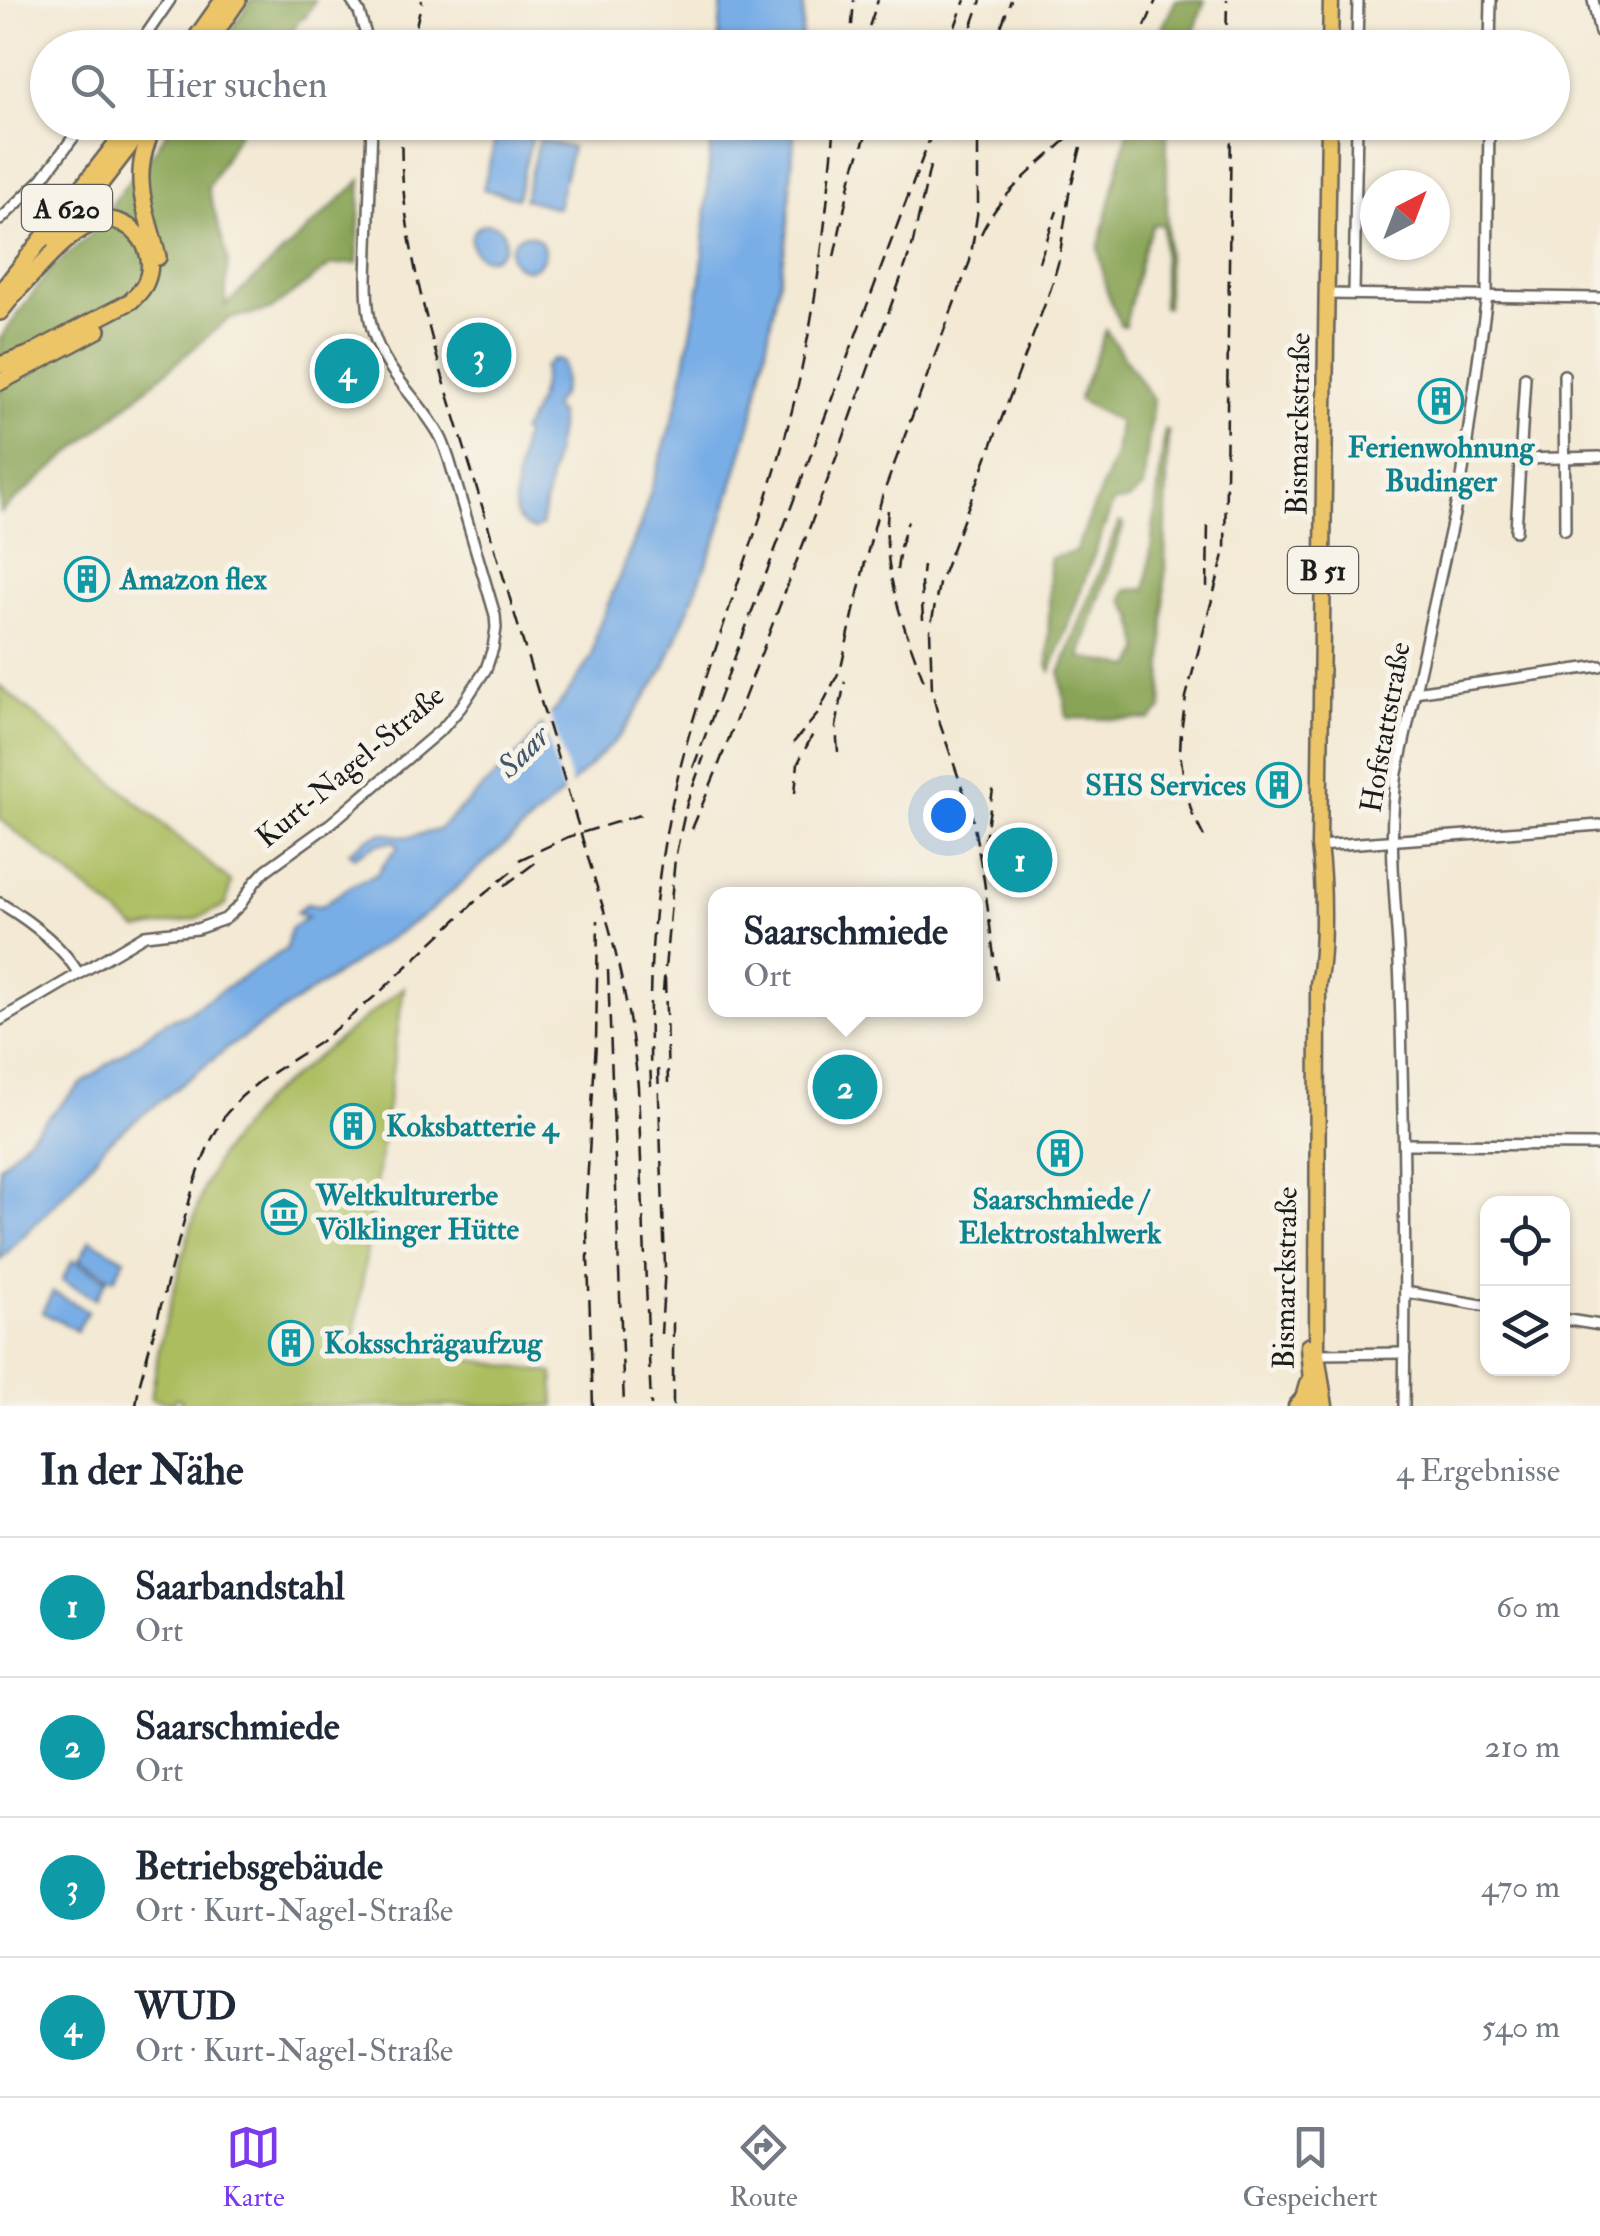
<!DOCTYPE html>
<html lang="de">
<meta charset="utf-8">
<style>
body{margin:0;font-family:"IM FELL Double Pica",serif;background:#f2f2f3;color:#1f2937}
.controls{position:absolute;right:30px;bottom:30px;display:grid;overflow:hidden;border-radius:20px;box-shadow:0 2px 8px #0004}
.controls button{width:90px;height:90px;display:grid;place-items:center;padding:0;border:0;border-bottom:2px solid #e0e1e3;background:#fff;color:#1f2937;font:50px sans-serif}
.compass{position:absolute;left:1360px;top:170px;width:90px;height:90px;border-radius:50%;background:#fff;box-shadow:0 2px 8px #0004;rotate:42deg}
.you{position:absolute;left:948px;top:815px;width:35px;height:35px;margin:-25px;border:8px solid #fff;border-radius:50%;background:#1a73e8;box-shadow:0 0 0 15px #1a73e833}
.badge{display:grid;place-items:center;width:65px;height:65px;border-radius:50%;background:#7c3aed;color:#fff;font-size:32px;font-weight:700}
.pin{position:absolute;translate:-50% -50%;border:5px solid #fff;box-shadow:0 2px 10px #0006}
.popup{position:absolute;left:708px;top:887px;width:275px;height:130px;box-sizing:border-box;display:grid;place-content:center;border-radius:20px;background:#fff;filter:drop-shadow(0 2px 8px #0005);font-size:32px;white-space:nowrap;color:#747a83}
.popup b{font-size:38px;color:#1f2937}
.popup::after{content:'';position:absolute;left:50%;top:100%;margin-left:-20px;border:20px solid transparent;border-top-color:#fff}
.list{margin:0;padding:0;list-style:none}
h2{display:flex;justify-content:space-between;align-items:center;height:130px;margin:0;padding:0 40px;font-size:42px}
h2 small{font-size:32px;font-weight:400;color:#747a83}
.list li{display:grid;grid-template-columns:65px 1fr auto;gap:30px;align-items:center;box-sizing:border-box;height:140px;padding:0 40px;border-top:2px solid #e0e1e3}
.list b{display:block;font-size:38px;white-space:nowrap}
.list p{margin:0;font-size:32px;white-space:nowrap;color:#747a83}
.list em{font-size:32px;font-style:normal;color:#747a83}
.icon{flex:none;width:55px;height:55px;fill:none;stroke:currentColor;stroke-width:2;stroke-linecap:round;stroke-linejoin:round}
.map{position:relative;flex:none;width:1600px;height:1406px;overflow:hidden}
.search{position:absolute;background:#fff;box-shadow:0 2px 8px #0004;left:30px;right:30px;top:30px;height:110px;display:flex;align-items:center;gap:25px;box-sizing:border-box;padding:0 35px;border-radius:55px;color:#747a83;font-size:38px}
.sheet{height:690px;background:#fff}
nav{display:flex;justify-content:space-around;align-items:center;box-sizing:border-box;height:140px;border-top:2px solid #e0e1e3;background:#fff;font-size:28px;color:#747a83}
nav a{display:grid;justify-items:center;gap:5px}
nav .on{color:#7c3aed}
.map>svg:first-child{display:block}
.green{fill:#acbd60;stroke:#646c3e;stroke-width:2.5}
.forest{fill:#89a456;stroke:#526039;stroke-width:2.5}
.water{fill:#78ade6;stroke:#4a6481;stroke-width:2.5}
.pier{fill:#f3e9d4}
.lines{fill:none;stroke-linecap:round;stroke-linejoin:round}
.minor-casing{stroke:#67645c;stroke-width:14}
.primary-casing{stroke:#67645c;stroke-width:19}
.motorway-casing{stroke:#67645c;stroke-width:20}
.minor{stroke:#fff;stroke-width:9}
.primary{stroke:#edc569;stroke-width:14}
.motorway{stroke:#edc569;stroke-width:15}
.rail{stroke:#1c1c1c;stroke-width:2.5;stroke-dasharray:15 8;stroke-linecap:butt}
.labels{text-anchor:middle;stroke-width:10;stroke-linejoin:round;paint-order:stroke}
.shield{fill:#f7f3e8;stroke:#5e5c59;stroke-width:2.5}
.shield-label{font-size:28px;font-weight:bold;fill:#1c1c1c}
.street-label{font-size:30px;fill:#1c1c1c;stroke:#f7f3e8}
.culture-label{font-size:30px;font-weight:bold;fill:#0d838f;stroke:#f7f3e8;text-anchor:start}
.water-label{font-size:32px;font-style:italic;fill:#41566d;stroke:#f7f3e8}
</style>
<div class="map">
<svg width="1600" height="1406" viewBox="0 0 1600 1406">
<rect width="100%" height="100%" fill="#f7f3e8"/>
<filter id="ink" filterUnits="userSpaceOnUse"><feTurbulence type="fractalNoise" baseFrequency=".01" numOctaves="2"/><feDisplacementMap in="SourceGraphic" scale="20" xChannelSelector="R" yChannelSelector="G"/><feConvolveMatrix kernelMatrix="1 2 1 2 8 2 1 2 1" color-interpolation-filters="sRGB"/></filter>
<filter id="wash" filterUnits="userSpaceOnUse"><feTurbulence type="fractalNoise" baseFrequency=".0048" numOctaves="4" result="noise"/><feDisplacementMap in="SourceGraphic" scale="40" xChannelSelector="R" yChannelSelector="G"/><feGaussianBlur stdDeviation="2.25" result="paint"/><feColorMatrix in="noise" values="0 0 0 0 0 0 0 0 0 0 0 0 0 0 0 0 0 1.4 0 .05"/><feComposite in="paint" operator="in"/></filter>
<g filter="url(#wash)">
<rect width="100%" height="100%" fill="#f3e9d4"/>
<g class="green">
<polygon points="0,686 231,882 226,905 195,919 138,930 0,819"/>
<polygon points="404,987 354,1341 553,1373 555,1406 181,1406 181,1399 175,1398 174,1403 151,1399 159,1347 188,1237 204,1186 220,1154 263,1100"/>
</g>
<g class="forest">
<polygon points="251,0 315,0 305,18 299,20 284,47 221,47"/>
<polygon points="1176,0 1205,0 1189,47 1152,47"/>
<polygon points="173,123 244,123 208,188 228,260 225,306 361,180 357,263 331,265 270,310 228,319 0,513 0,339 49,271 93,232 122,190 154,152"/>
<polygon points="1130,123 1167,123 1167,307 1163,307 1163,225 1153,224 1143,251 1125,326 1120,325 1106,289 1098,249"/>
<polygon points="1106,330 1153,400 1143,488 1128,500 1113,503 1051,671 1048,665 1050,558 1075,552 1115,455 1119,422 1078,400"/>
<polygon points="1165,430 1168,431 1162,709 1150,720 1067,718 1060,673 1119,522 1124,524 1080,657 1132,667 1141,651 1133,616 1123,600 1126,590 1146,589"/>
</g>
<g class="water">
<polygon points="722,0 804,0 801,47 718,47"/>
<path d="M712 123H795L787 237 754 412 717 538 664 669 621 735 554 801 430 911 229 1047 108 1142 69 1189 0 1260V1166L80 1085 166 1021 183 1015 286 949 290 929 307 917 296 913 306 904 321 906 352 885 377 874 390 856 398 848 396 842C380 840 368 849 354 857L349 852 368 838 383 833 408 837 438 830 523 750 568 693 592 656 597 631 640 526 678 401 701 279Z"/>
<polygon points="498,128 532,137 517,198 483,189"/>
<polygon points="539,139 572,148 557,208 524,199"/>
<circle cx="488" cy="241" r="17"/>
<circle cx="527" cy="252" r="17"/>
<path d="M553 359 563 362C564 373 566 386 560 396 557 400 554 403 553 408L559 414V429L541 526 534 530C527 527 519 523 516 515 512 501 520 449 524 434L521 432C535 412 543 392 544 367Z"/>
<polygon points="90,1240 125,1259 114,1279 79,1260"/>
<polygon points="73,1260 107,1279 96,1299 62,1280"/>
<polygon points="53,1292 88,1311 77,1331 42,1312"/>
</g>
<polygon class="pier" points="548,708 573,790 565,798 541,718"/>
</g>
<g filter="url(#ink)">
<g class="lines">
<defs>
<g id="minor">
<polyline points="351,0 359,12 370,48"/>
<polyline points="1593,0 1600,33"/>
<polyline points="137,48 170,0"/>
<polyline points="1357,48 1358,0"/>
<polyline points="1490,48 1491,0"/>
<polyline points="0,220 42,179 85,122"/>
<polyline points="1327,294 1600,298"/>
<polyline points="1354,294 1357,122"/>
<polyline points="1564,375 1565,530"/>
<polyline points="1466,450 1521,459 1600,457"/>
<polyline points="1516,531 1525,377"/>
<polyline points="1414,692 1600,666"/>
<polyline points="1319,846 1600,825"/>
<path d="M0 903C30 921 61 944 79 974"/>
<path d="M0 1020 145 935 197 929 225 919 240 905 255 882 266 870 330 824 443 728 461 707 486 669 493 648 496 628 495 615 449 459C446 451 444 443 440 436 422 403 391 378 377 343 368 322 367 301 367 279L372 122"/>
<polyline points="1404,1144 1600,1145"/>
<polyline points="1405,1292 1488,1306"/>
<polyline points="1562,1319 1600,1325"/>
<polyline points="1317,1354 1405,1353"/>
<path d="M1404 1406C1406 1266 1404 1126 1400 986 1398 915 1386 844 1397 773L1462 478 1487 296 1489 122"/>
</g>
<g id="primary">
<polyline points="1330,48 1331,0"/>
<polyline points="1308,1346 1313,1406"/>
<polyline points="1296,1406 1303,1398 1307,1384"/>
<path d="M1325 1406 1317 1354 1318 984C1325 949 1324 881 1319 846L1329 122"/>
</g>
<g id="motorway">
<polyline points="189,48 223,0"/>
<polyline points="205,48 238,0"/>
<path d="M156 122C128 174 145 205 158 257"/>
<polyline points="55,242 148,122"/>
<polyline points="0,293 133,122"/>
<polyline points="0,312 20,287"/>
<path d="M0 365 28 355 131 301C137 295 143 290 146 282 161 249 126 207 91 224 64 236 36 272 15 293"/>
<polyline points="0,382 98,330"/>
</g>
</defs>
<use href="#minor" class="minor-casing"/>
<use href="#primary" class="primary-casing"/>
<use href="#motorway" class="motorway-casing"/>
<use href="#minor" class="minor"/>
<use href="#primary" class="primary"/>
<use href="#motorway" class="motorway"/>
<g class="rail">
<polyline points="411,48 422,0"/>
<polyline points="850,48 854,0"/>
<polyline points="862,48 878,0"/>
<polyline points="947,48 965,0"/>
<polyline points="964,48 981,0"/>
<polyline points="993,48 1011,0"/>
<polyline points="1136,48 1156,0"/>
<polyline points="1226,48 1227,0"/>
<path d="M402 122C396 251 444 377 480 499 523 642 566 785 609 927 623 980 633 1032 638 1087L651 1406"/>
<path d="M981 234C1003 186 1049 160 1084 122"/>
<polyline points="834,257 852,174 871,122"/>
<polyline points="1039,262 1057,211"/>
<path d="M888 510C881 572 904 627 925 684"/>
<polyline points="897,570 900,547 908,521"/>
<polyline points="1207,587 1208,522"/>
<polyline points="923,620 921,584 923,565"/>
<polyline points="793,743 817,715 841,668 866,558 882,497 970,261 978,209 978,122"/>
<polyline points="838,752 836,727 845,681"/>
<polyline points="693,768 936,122"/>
<polyline points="795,793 798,763 815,730"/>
<polyline points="692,829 716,772 838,453 912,247 930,166"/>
<polyline points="1204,837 1192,813 1185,787 1180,752 1181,732 1186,697 1225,551 1231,122"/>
<polyline points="984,846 993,790"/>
<polyline points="519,860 568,837 646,813"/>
<polyline points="504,886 539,860"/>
<polyline points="608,970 624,1406"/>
<polyline points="665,978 668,1083"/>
<polyline points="997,980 984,880 972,816 940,724 932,690 930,630 939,584 1051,288 1059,260 1069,194 1082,143"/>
<polyline points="663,991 675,858 687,803 704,756"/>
<polyline points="658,1069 665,1266 661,1334"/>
<path d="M651 1086C647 979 652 890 676 785 705 661 756 545 789 422 815 324 826 223 835 122"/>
<polyline points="136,1406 139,1386 194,1184 209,1144 225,1115 241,1097 261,1080 320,1042 380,992 477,900 512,871"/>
<polyline points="593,1406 586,1200 596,1043 598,920"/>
<polyline points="673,1406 673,1317"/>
</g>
</g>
</g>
<defs>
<symbol id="building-ring" viewBox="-11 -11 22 22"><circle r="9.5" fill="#f7f3e8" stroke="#0f9aa8" stroke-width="1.5"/><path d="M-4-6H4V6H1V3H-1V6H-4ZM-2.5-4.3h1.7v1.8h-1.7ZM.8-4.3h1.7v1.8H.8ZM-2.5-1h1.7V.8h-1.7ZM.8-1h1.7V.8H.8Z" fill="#0f9aa8"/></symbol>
<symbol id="museum-ring" viewBox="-11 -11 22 22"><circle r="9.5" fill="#f7f3e8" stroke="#0f9aa8" stroke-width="1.5"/><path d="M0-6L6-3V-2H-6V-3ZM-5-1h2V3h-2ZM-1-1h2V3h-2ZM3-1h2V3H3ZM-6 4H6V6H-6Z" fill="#0f9aa8"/></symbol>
</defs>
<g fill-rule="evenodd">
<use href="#building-ring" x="1416" y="376" width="50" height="50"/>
<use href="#building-ring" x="62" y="554" width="50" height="50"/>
<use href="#building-ring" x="1254" y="760" width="50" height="50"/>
<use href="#building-ring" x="328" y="1101" width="50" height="50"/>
<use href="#building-ring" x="1035" y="1128" width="50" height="50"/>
<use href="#museum-ring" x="259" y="1187" width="50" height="50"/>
<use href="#building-ring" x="266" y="1318" width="50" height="50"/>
</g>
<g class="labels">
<g class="shield">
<rect x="22" y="185" width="90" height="46" rx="8"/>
<rect x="1288" y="547" width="70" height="46" rx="8"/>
</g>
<g class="shield-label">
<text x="67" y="218">A 620</text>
<text x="1323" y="580">B 51</text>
</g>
<g class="street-label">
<text transform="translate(1298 424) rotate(-89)" y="10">Bismarckstraße</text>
<text transform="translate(1385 727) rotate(-80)" y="10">Hofstattstraße</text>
<text transform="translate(350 766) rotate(-40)" y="10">Kurt-Nagel-Straße</text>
<text transform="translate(1285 1278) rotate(-89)" y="10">Bismarckstraße</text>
</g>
<g class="culture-label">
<text x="1441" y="457" text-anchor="middle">Ferienwohnung<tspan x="1441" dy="34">Budinger</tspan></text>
<text x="120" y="589">Amazon flex</text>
<text x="1246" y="795" text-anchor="end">SHS Services</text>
<text x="386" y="1136">Koksbatterie 4</text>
<text x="316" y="1205">Weltkulturerbe<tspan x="316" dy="34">Völklinger Hütte</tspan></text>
<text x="1060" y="1209" text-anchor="middle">Saarschmiede /<tspan x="1060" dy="34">Elektrostahlwerk</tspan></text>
<text x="324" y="1353">Koksschrägaufzug</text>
</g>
<g class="water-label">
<text transform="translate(523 751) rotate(-45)" y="11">Saar</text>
</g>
</g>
</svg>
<div class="controls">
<button><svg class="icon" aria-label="locate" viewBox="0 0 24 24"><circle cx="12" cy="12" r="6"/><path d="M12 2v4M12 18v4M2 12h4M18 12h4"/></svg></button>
<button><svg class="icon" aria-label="layers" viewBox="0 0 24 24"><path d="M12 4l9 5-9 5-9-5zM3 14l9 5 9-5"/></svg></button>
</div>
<svg class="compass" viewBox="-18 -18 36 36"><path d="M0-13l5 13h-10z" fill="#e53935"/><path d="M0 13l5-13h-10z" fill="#747a83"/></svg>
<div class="you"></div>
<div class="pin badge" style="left:1020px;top:860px;background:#0f9aa8">1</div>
<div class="pin badge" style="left:845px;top:1087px;background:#0f9aa8">2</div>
<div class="popup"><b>Saarschmiede</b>Ort</div>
<div class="pin badge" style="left:479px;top:355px;background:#0f9aa8">3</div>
<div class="pin badge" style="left:347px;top:371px;background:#0f9aa8">4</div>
<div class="search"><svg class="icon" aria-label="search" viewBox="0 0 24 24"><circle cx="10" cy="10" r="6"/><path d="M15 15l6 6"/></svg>Hier suchen</div>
</div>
<section class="sheet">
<h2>In der Nähe<small>4 Ergebnisse</small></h2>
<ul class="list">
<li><span class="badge" style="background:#0f9aa8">1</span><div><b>Saarbandstahl</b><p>Ort</p></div><em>60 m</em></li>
<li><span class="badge" style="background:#0f9aa8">2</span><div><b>Saarschmiede</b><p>Ort</p></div><em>210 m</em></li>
<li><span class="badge" style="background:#0f9aa8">3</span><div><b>Betriebsgebäude</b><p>Ort · Kurt-Nagel-Straße</p></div><em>470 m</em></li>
<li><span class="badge" style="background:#0f9aa8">4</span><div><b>WUD</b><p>Ort · Kurt-Nagel-Straße</p></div><em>540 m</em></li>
</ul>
</section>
<nav>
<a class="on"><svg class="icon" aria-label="map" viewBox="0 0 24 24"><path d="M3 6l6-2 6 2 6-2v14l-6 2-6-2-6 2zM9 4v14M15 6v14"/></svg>Karte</a>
<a><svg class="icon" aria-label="directions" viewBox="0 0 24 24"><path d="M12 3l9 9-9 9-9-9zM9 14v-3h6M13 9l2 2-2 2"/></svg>Route</a>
<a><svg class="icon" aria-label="saved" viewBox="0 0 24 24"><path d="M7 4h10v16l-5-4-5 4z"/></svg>Gespeichert</a>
</nav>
